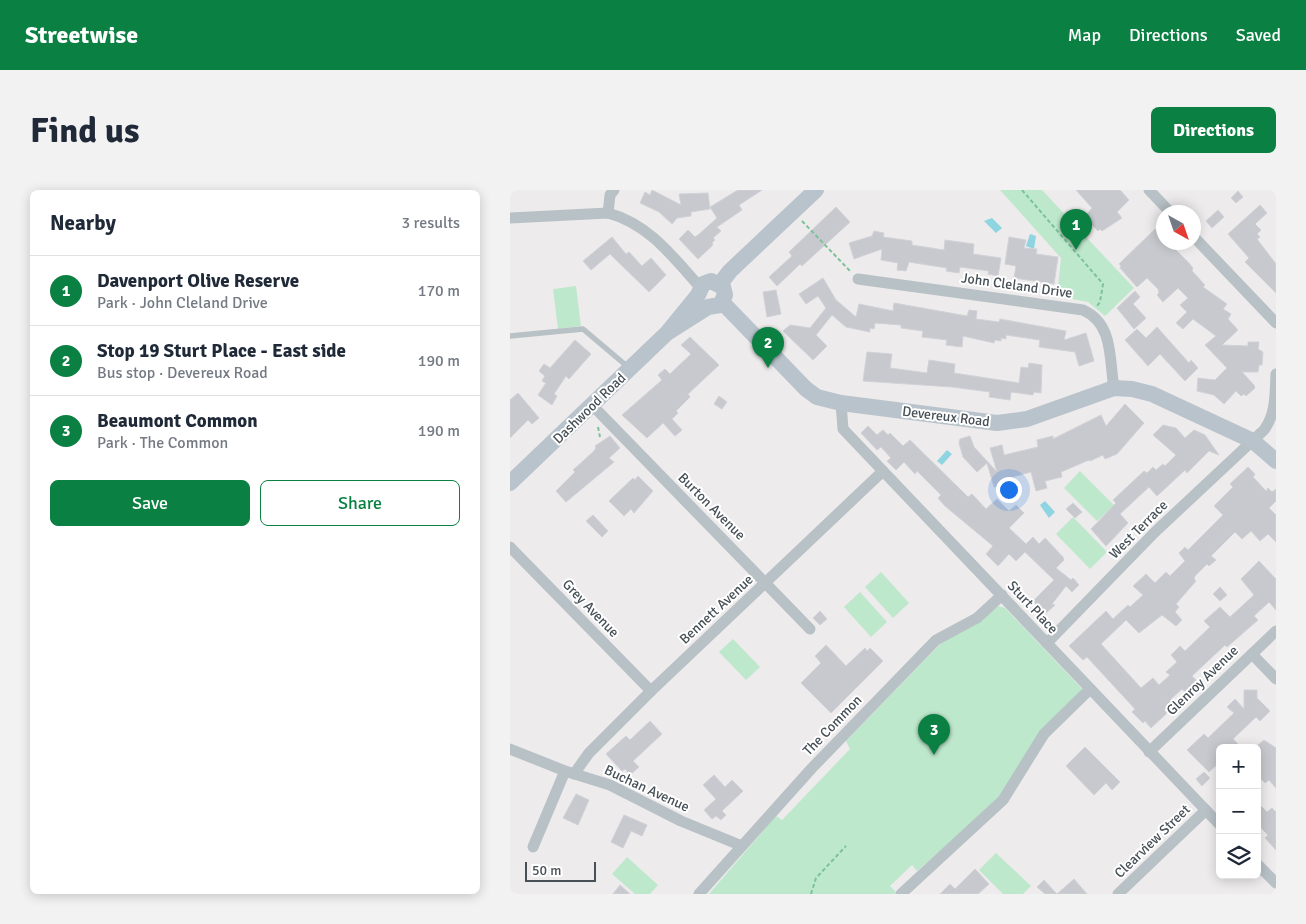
<!DOCTYPE html>
<meta charset="utf-8">
<style>
body{margin:0;font-family:Signika,sans-serif;background:#f2f2f3;color:#1f2937}
.controls{position:absolute;right:15px;bottom:15px;display:grid;overflow:hidden;border-radius:8px;box-shadow:0 2px 12px #0003}
.controls button{width:45px;height:45px;display:grid;place-items:center;padding:0;border:0;border-bottom:1px solid #e0e1e3;background:#fff;color:#1f2937;font:25px sans-serif}
.compass{position:absolute;left:646px;top:15px;width:45px;height:45px;border-radius:50%;background:#fff;box-shadow:0 2px 12px #0003;rotate:140deg}
.scale{position:absolute;left:15px;bottom:12px;width:71px;box-sizing:border-box;padding-left:5px;border:2px solid #465056;border-top:0;font-size:14px;line-height:18px;white-space:nowrap;color:#465056;-webkit-text-stroke:4px #fff;paint-order:stroke}
.you{position:absolute;left:498px;top:299px;width:18px;height:18px;margin:-12px;border:4px solid #fff;border-radius:50%;background:#1a73e8;box-shadow:0 0 0 8px #1a73e833}
.badge{display:grid;place-items:center;width:32px;height:32px;border-radius:50%;background:#0b8043;color:#fff;font-size:16px;font-weight:700}
.pin{position:absolute;translate:-50% -41px;filter:drop-shadow(0 1px 2px #0008)}
.pin::after{content:'';position:absolute;top:26px;width:18px;height:15px;background:inherit;clip-path:polygon(0 0,100% 0,50% 100%)}
.list{margin:0;padding:0;list-style:none}
h2{display:flex;justify-content:space-between;align-items:center;height:65px;margin:0;padding:0 20px;font-size:21px}
h2 small{font-size:16px;font-weight:400;color:#747a83}
.list li{display:grid;grid-template-columns:32px 1fr auto;gap:15px;align-items:center;box-sizing:border-box;height:70px;padding:0 20px;border-top:1px solid #e0e1e3}
.list b{display:block;font-size:19px;white-space:nowrap}
.list p{margin:0;font-size:16px;white-space:nowrap;color:#747a83}
.list em{font-size:16px;font-style:normal;color:#747a83}
.actions{display:flex;gap:10px;padding:15px 20px}
.actions a{flex:1;padding:11px 0;border:1px solid #0b8043;border-radius:8px;text-align:center;font-size:18px;color:#0b8043}
.actions .main{background:#0b8043;color:#fff}
.icon{flex:none;width:28px;height:28px;fill:none;stroke:currentColor;stroke-width:2;stroke-linecap:round;stroke-linejoin:round}
.map{position:relative;flex:none;width:766px;height:704px;overflow:hidden;border-radius:8px}
header{display:flex;align-items:center;gap:30px;box-sizing:border-box;height:70px;padding:0 25px;background:#0b8043;color:#fff}
header strong{font-size:24px}
nav{display:flex;gap:28px;margin-inline-start:auto;font-size:18px}
.intro{display:flex;align-items:center;justify-content:space-between;box-sizing:border-box;height:120px;padding:0 30px}
h1{margin:0;font-size:35px}
.button{padding:12px 22px;border-radius:8px;background:#0b8043;color:#fff;font-size:18px;font-weight:700}
main{display:flex;gap:30px;padding:0 30px}
aside{flex:1;background:#fff;border-radius:8px;box-shadow:0 2px 12px #0003}
.map>svg:first-child{display:block}
.green{fill:#bde8cc}
.water{fill:#8fd4e1}
.building{fill:#c7c9ce;stroke:#d0d2d7}
.lines{fill:none;stroke-linecap:round;stroke-linejoin:round}
.path{stroke:#7ac29b;stroke-width:2;stroke-dasharray:4 2.5;stroke-linecap:butt}
.lane{stroke:#b8c1c6;stroke-width:5.5}
.street{stroke:#b8c1c6;stroke-width:11}
.secondary{stroke:#b9c3cc;stroke-width:16}
.labels{text-anchor:middle;stroke-width:4;stroke-linejoin:round;paint-order:stroke}
.street-label{font-size:14px;fill:#465056;stroke:#fff}
</style>
<header>
<strong>Streetwise</strong>
<nav><a>Map</a><a>Directions</a><a>Saved</a></nav>
</header>
<div class="intro"><h1>Find us</h1><a class="button">Directions</a></div>
<main>
<aside>
<h2>Nearby<small>3 results</small></h2>
<ul class="list">
<li><span class="badge">1</span><div><b>Davenport Olive Reserve</b><p>Park · John Cleland Drive</p></div><em>170 m</em></li>
<li><span class="badge">2</span><div><b>Stop 19 Sturt Place - East side</b><p>Bus stop · Devereux Road</p></div><em>190 m</em></li>
<li><span class="badge">3</span><div><b>Beaumont Common</b><p>Park · The Common</p></div><em>190 m</em></li>
</ul>
<div class="actions"><a class="main">Save</a><a>Share</a></div>
</aside>
<div class="map">
<svg width="766" height="704" viewBox="0 0 766 704">
<rect width="100%" height="100%" fill="#eeebec"/>
<g class="green">
<polygon points="490,0 532,0 624,98 595,126 578,112 547,106 551,68"/>
<polygon points="66,96 71,136 48,139 43,99"/>
<polygon points="570,281 604,315 587,331 554,298"/>
<polygon points="563,327 597,362 580,379 546,344"/>
<polygon points="371,382 399,413 383,428 355,397"/>
<polygon points="350,402 377,432 361,447 334,417"/>
<polygon points="488,416 495,418 575,502 479,619 407,681 402,675 380,696 386,702 384,704 199,704 266,626 272,630 340,559 336,551 430,454 439,447 449,444"/>
<polygon points="223,449 250,477 236,490 209,462"/>
<polygon points="486,663 521,696 513,704 493,704 469,680"/>
<polygon points="117,667 148,695 140,704 125,704 102,684"/>
</g>
<g class="water">
<polygon points="482,28 492,38 486,43 474,31"/>
<polygon points="520,44 526,46 524,59 516,56"/>
<polygon points="437,260 442,264 432,275 427,271"/>
<polygon points="535,311 545,322 539,328 530,315"/>
</g>
<g class="building">
<polygon points="142,0 171,15 169,4 198,3 200,19 181,22 181,26 167,28 162,34 149,22 130,13 135,2 140,5"/>
<polygon points="228,0 252,0 229,15 232,20 207,37 211,41 203,48 205,50 202,53 203,55 188,69 169,49 178,40 185,47 188,45 207,28 200,17"/>
<polygon points="566,0 610,0 619,10 607,22 612,28 592,41 590,39 588,41 576,29 578,27 576,25 582,18"/>
<polygon points="728,1 733,7 726,13 721,8"/>
<polygon points="750,15 757,23 745,34 751,40 747,44 750,47 747,49 766,74 766,103 735,72 739,68 718,44"/>
<polygon points="326,17 340,32 292,76 290,74 267,96 259,87 282,66 279,62"/>
<polygon points="708,20 714,27 702,38 696,31"/>
<polygon points="645,39 654,48 654,52 658,52 678,72 683,78 682,81 695,95 693,97 717,114 713,119 721,124 718,129 728,140 712,155 738,156 738,152 749,152 748,159 753,162 752,175 749,175 748,182 732,182 744,195 745,198 736,206 734,204 731,206 726,201 714,214 704,205 687,201 688,188 705,190 717,178 695,155 706,146 683,129 673,139 666,133 677,122 670,115 678,108 668,98 653,112 647,105 649,103 648,99 637,88 627,97 610,78 611,76 609,74"/>
<polygon points="364,41 374,43 373,47 402,51 402,55 434,60 435,50 464,54 463,64 491,68 488,86 478,84 479,81 450,77 449,83 436,81 437,78 399,72 396,81 387,80 388,73 371,70 372,59 344,69 339,53 362,46"/>
<polygon points="102,47 116,64 119,62 132,76 141,68 156,85 139,102 100,64 81,80 73,71"/>
<polygon points="499,47 516,50 514,58 527,59 526,64 548,67 544,94 504,88 506,76 495,74"/>
<polygon points="313,88 326,110 346,127 349,114 383,121 384,113 457,126 459,120 467,121 466,129 489,132 490,129 556,141 554,150 576,143 584,171 569,176 565,162 529,157 530,150 496,145 496,149 491,148 491,151 485,150 484,153 453,146 452,157 436,155 437,150 412,147 413,141 391,138 391,135 365,133 364,139 360,138 360,142 336,137 322,125 306,145 317,156 303,170 273,141 280,135 300,138 316,118 308,106 296,114 289,104"/>
<polygon points="266,100 271,124 257,127 253,102"/>
<polygon points="625,101 630,107 623,114 636,128 624,139 607,118"/>
<polygon points="647,137 679,173 681,170 688,178 675,191 650,164 638,176 615,150 627,139 636,148"/>
<polygon points="180,147 209,175 178,204 180,207 166,221 168,223 162,229 172,240 165,246 153,233 137,248 112,225 152,190 148,185 155,179 160,184 181,164 171,155"/>
<polygon points="65,150 81,164 59,189 56,186 44,204 47,206 42,215 28,205 36,193 32,191 35,186 29,181 34,174 40,178"/>
<polygon points="357,162 382,164 380,178 417,183 419,170 445,174 444,183 509,193 511,177 518,178 519,173 532,175 531,203 524,202 523,205 501,202 500,210 479,207 480,202 442,197 353,191"/>
<polygon points="8,203 29,228 22,234 18,230 0,248 0,210"/>
<polygon points="209,206 217,212 212,219 204,214"/>
<polygon points="615,214 634,233 607,264 595,269 593,265 580,271 579,270 551,282 552,287 535,291 537,298 526,301 521,282 499,288 500,294 484,297 477,273 467,282 453,267 449,253 450,249 460,246 464,257 487,282 480,258 492,255 494,265 528,257 527,250 543,246 543,249 591,225 596,236"/>
<polygon points="653,235 666,238 675,248 684,240 695,245 709,265 699,261 677,283 675,280 647,306 639,297 610,324 618,333 596,356 581,339 606,313 603,310 634,281 637,283 643,277 646,280 653,274 655,276 666,265 643,245"/>
<polygon points="358,236 367,245 373,240 378,245 380,243 393,256 400,250 458,307 462,304 476,319 487,309 499,321 506,315 514,323 499,338 516,354 523,347 529,354 535,348 553,367 554,370 546,378 561,390 563,388 569,395 562,402 556,396 542,414 545,415 534,425 523,411 544,390 515,362 506,371 499,364 488,376 476,364 483,356 435,316 428,308 431,305 407,281 405,284 394,272 386,280 377,271 381,268 371,257 367,260 351,243"/>
<polygon points="100,246 110,258 99,268 104,272 56,312 46,301 65,282 63,280 83,262 86,258 85,256"/>
<polygon points="738,277 745,284 743,287 756,301 758,298 762,302 766,299 766,311 759,318 766,325 766,352 758,344 750,351 741,341 732,349 725,342 701,366 706,370 699,376 697,374 685,386 684,389 686,391 666,414 669,417 665,422 672,430 666,436 652,425 629,443 616,430 591,454 631,498 643,488 649,495 660,485 656,482 667,472 661,465 670,456 675,461 700,437 694,431 710,417 720,427 744,405 731,389 749,371 766,389 766,420 759,412 744,426 748,430 717,457 715,455 682,486 687,491 675,502 672,499 661,509 663,512 654,520 657,523 641,538 635,531 633,533 622,522 625,519 577,467 573,470 559,456 596,421 603,429 618,415 620,417 633,405 623,396 636,384 645,393 656,382 660,386 675,371 669,363 675,357 678,360 713,325 704,316 723,297 720,294"/>
<polygon points="128,286 143,301 124,323 121,319 114,326 99,311 123,288 125,290"/>
<polygon points="563,313 572,322 565,328 556,319"/>
<polygon points="83,325 98,341 92,347 76,331"/>
<polygon points="710,397 717,405 710,411 703,404"/>
<polygon points="310,421 317,429 310,435 303,428"/>
<polygon points="316,455 336,476 355,458 357,461 360,458 373,471 321,523 291,493 311,473 305,466"/>
<polygon points="734,500 747,500 747,508 760,521 750,531 746,527 723,549 728,554 725,558 710,558 710,572 699,582 677,560 694,544 698,548 724,523 717,517 725,509 734,519"/>
<polygon points="140,531 152,544 123,571 129,577 120,585 115,579 112,581 96,564 116,546 120,550"/>
<polygon points="754,550 766,558 766,598 759,590 755,593 747,585 747,556"/>
<polygon points="575,557 610,592 602,600 596,593 584,605 556,576"/>
<polygon points="694,582 700,588 692,596 686,589"/>
<polygon points="204,585 215,597 222,590 233,601 212,621 216,625 211,630 206,626 202,629 194,620 206,609 193,595"/>
<polygon points="66,604 79,610 68,635 53,628"/>
<polygon points="751,616 757,622 762,618 766,622 766,660 755,648 758,645 747,634 747,619"/>
<polygon points="114,625 137,635 132,646 121,641 113,658 101,652"/>
<polygon points="465,679 479,694 468,704 430,704 440,694 445,699"/>
<polygon points="564,689 577,704 535,704 527,697 534,690 547,704"/>
<polygon points="110,695 120,704 103,704"/>
</g>
<g class="lines">
<g class="path">
<polyline points="512,0 593,94 590,112 587,116"/>
<polyline points="292,31 341,82"/>
<polyline points="88,237 90,247"/>
<polyline points="301,704 306,688 336,656"/>
</g>
<polyline class="lane" points="0,146 73,139 118,177"/>
<g class="street">
<polyline points="639,0 660,22"/>
<polyline points="98,23 100,5 104,0"/>
<path d="M0 28 98 23C139 34 163 67 190 97"/>
<polyline points="684,47 766,133"/>
<path d="M348 89 573 120C604 134 599 169 604 198"/>
<polyline points="331,213 333,239 710,635"/>
<polyline points="82,215 300,439"/>
<polyline points="0,357 141,501"/>
<path d="M537 453 645 342 754 240C766 224 765 204 766 184"/>
<polyline points="742,464 766,489"/>
<polyline points="0,559 55,581 100,595 171,631 232,656"/>
<polyline points="639,562 766,441"/>
<polyline points="64,584 79,563 141,501 373,281"/>
<polyline points="23,657 55,581"/>
<polyline points="747,674 766,693"/>
<polyline points="189,704 302,578 426,450 467,428 492,405"/>
<polyline points="391,704 493,610 534,544 580,499"/>
<polyline points="608,704 696,620"/>
</g>
<g class="secondary">
<polyline points="210,94 220,81 306,0"/>
<polyline points="212,112 296,199 307,207 331,213 487,233 517,229 604,198 622,199 642,204 743,251 766,271"/>
<polyline points="0,293 157,143 188,105 193,94 201,91 213,97 215,105 210,115 198,117 157,143"/>
</g>
</g>
<g class="labels">
<g class="street-label">
<text transform="translate(507 95) rotate(8)" y="5">John Cleland Drive</text>
<text transform="translate(79 218) rotate(-44)" y="5">Dashwood Road</text>
<text transform="translate(436 226) rotate(7)" y="5">Devereux Road</text>
<text transform="translate(202 316) rotate(45)" y="5">Burton Avenue</text>
<text transform="translate(628 339) rotate(-45)" y="5">West Terrace</text>
<text transform="translate(523 417) rotate(47)" y="5">Sturt Place</text>
<text transform="translate(81 418) rotate(46)" y="5">Grey Avenue</text>
<text transform="translate(206 419) rotate(-43)" y="5">Bennett Avenue</text>
<text transform="translate(692 490) rotate(-44)" y="5">Glenroy Avenue</text>
<text transform="translate(322 535) rotate(-46)" y="5">The Common</text>
<text transform="translate(137 598) rotate(25)" y="5">Buchan Avenue</text>
<text transform="translate(642 651) rotate(-44)" y="5">Clearview Street</text>
</g>
</g>
</svg>
<div class="controls">
<button>+</button>
<button>−</button>
<button><svg class="icon" aria-label="layers" viewBox="0 0 24 24"><path d="M12 4l9 5-9 5-9-5zM3 14l9 5 9-5"/></svg></button>
</div>
<svg class="compass" viewBox="-18 -18 36 36"><path d="M0-13l5 13h-10z" fill="#e53935"/><path d="M0 13l5-13h-10z" fill="#747a83"/></svg>
<div class="scale">50 m</div>
<div class="you"></div>
<div class="pin badge" style="left:566px;top:60px">1</div>
<div class="pin badge" style="left:258px;top:178px">2</div>
<div class="pin badge" style="left:424px;top:565px">3</div>
</div>
</main>
